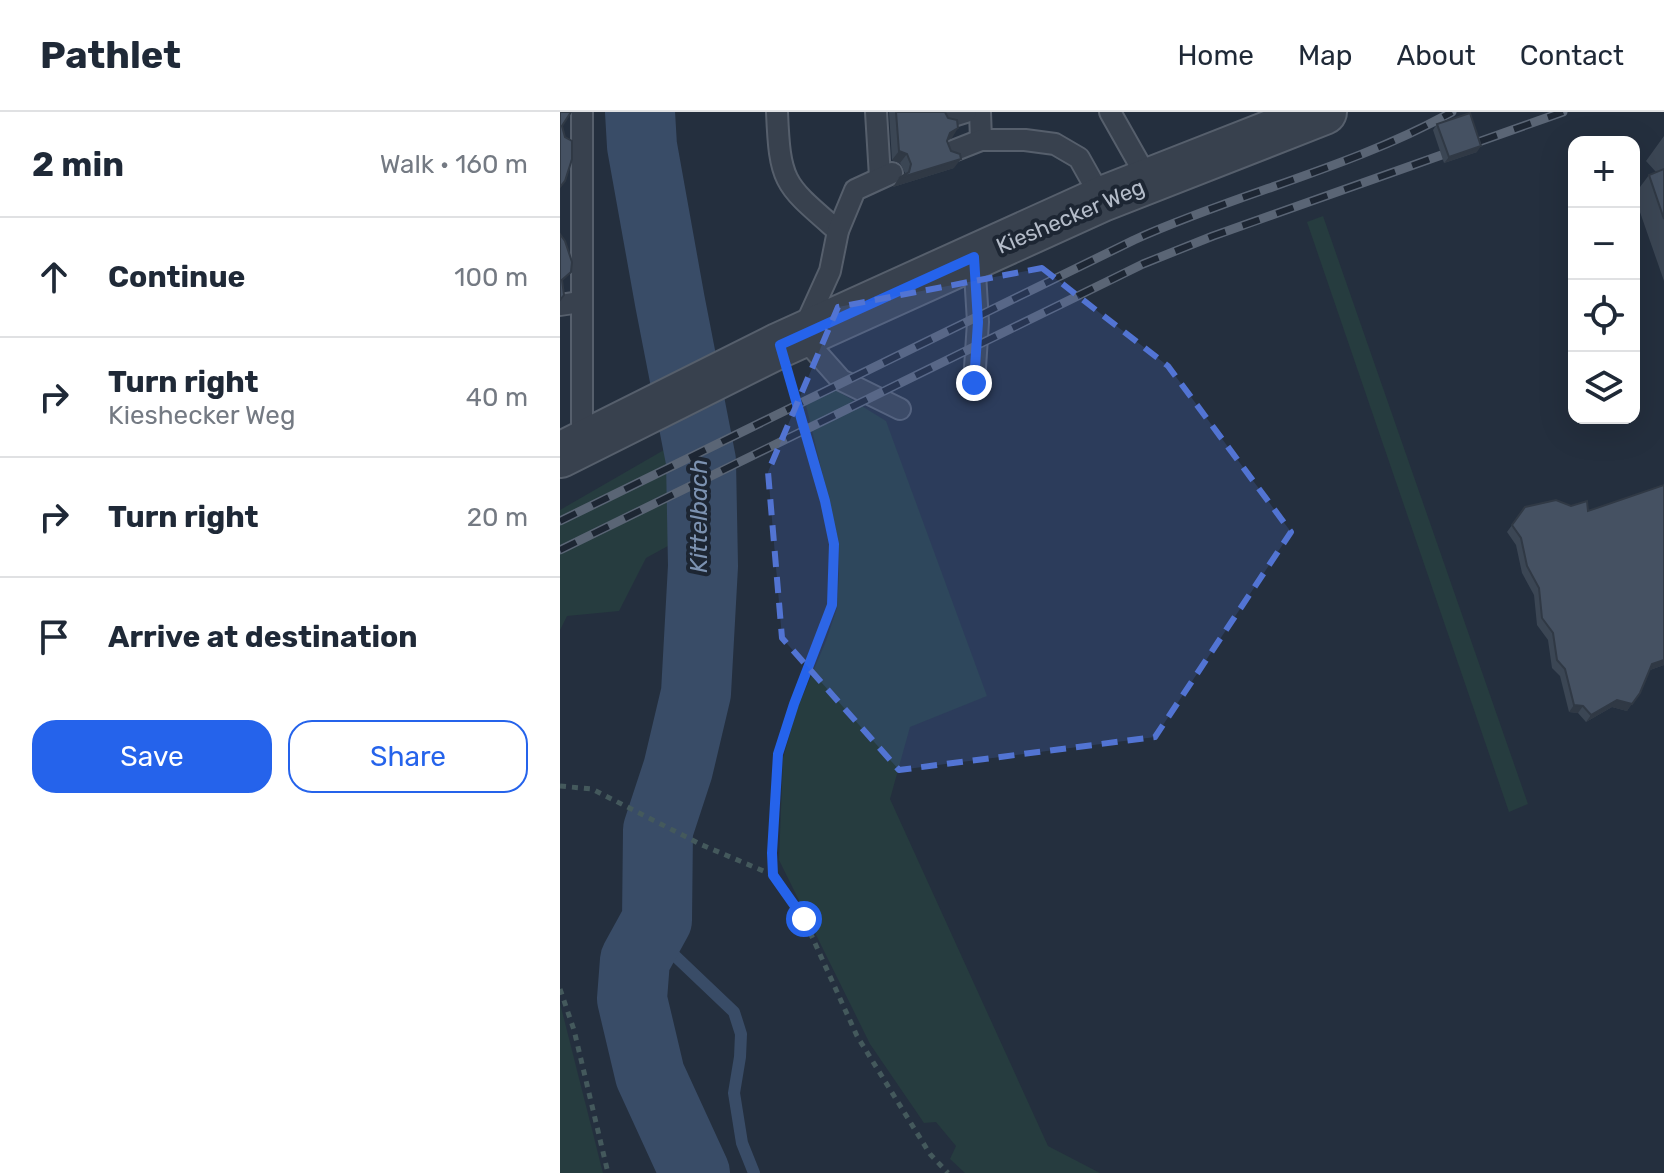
<!DOCTYPE html>
<meta charset="utf-8">
<style>
body{margin:0;font-family:Rubik,sans-serif;background:#f6f6f7;color:#1f2937}
.controls{position:absolute;right:24px;top:24px;display:grid;overflow:hidden;border-radius:16px;box-shadow:0 8px 32px #0002}
.controls button{width:72px;height:72px;display:grid;place-items:center;padding:0;border:0;border-bottom:2px solid #e0e1e3;background:#fff;color:#1f2937;font:40px sans-serif}
.stop{position:absolute;width:24px;height:24px;margin:-18px;border:6px solid #2563eb;border-radius:50%;background:#fff}
.stop.end{background:#2563eb;border-color:#fff;box-shadow:0 2px 8px #0008}
.list{margin:0;padding:0;list-style:none}
h2{display:flex;justify-content:space-between;align-items:center;height:104px;margin:0;padding:0 32px;font-size:34px}
h2 small{font-size:26px;font-weight:400;color:#747a83}
.list li{display:grid;grid-template-columns:52px 1fr auto;gap:24px;align-items:center;box-sizing:border-box;height:120px;padding:0 32px;border-top:2px solid #e0e1e3}
.list b{display:block;font-size:30px;white-space:nowrap}
.list p{margin:0;font-size:26px;white-space:nowrap;color:#747a83}
.list em{font-size:26px;font-style:normal;color:#747a83}
.actions{display:flex;gap:16px;padding:24px 32px}
.actions a{flex:1;padding:18px 0;border:2px solid #2563eb;border-radius:24px;text-align:center;font-size:28px;color:#2563eb}
.actions .main{background:#2563eb;color:#fff}
.icon{flex:none;width:44px;height:44px;fill:none;stroke:currentColor;stroke-width:2;stroke-linecap:round;stroke-linejoin:round}
.map{position:relative;flex:none;width:1104px;height:1061px;overflow:hidden}
header{display:flex;align-items:center;gap:48px;box-sizing:border-box;height:112px;padding:0 40px;background:#fff;border-bottom:2px solid #e0e1e3}
header strong{font-size:38px}
nav{display:flex;gap:44px;margin-inline-start:auto;font-size:28px}
main{display:flex}
aside{flex:1;background:#fff}
.map>svg:first-child{display:block}
.green{fill:#263c3f}
.lines{fill:none;stroke-linecap:round;stroke-linejoin:round}
.stream{stroke:#394c67;stroke-width:12}
.river{stroke:#394c67;stroke-width:70}
.service-casing{stroke:#565f6c;stroke-width:24}
.tertiary-casing{stroke:#565f6c;stroke-width:48}
.path{stroke:#44595c;stroke-width:5;stroke-dasharray:6 6;stroke-linecap:butt}
.service{stroke:#38414e;stroke-width:20}
.tertiary{stroke:#38414e;stroke-width:44}
.rail-casing{stroke:#5a6575;stroke-width:9}
.rail{stroke:#1d2633;stroke-width:6;stroke-dasharray:18;stroke-linecap:butt}
.wall{fill:#3b4654}
.shaded-wall{fill:#303945}
.building{fill:#455162;stroke:#303945;stroke-width:2}
.route{stroke:#2563eb;stroke-width:10}
.marked{fill:#5274d3;fill-opacity:0.2;stroke:#5274d3;stroke-width:6;stroke-dasharray:16 10;stroke-linejoin:round}
.labels{text-anchor:middle;stroke-width:8;stroke-linejoin:round;paint-order:stroke}
.street-label{font-size:22px;fill:#b4bcc9;stroke:#1d2633}
.water-label{font-size:24px;font-style:italic;fill:#7c92b1;stroke:#1d2633}
</style>
<header>
<strong>Pathlet</strong>
<nav><a>Home</a><a>Map</a><a>About</a><a>Contact</a></nav>
</header>
<main>
<aside>
<h2>2 min<small>Walk · 160 m</small></h2>
<ul class="list">
<li><svg class="icon" aria-label="ahead" viewBox="0 0 24 24"><path d="M12 20V5M6 11l6-6 6 6"/></svg><div><b>Continue</b></div><em>100 m</em></li>
<li><svg class="icon" aria-label="right" viewBox="0 0 24 24"><path d="M7 20v-9h11M14 6l5 5-5 5"/></svg><div><b>Turn right</b><p>Kieshecker Weg</p></div><em>40 m</em></li>
<li><svg class="icon" aria-label="right" viewBox="0 0 24 24"><path d="M7 20v-9h11M14 6l5 5-5 5"/></svg><div><b>Turn right</b></div><em>20 m</em></li>
<li><svg class="icon" aria-label="arrive" viewBox="0 0 24 24"><path d="M6 21V4h12l-3 4 3 4H6"/></svg><div><b>Arrive at destination</b></div></li>
</ul>
<div class="actions"><a class="main">Save</a><a>Share</a></div>
</aside>
<div class="map">
<svg width="1104" height="1061" viewBox="0 0 1104 1061">
<rect width="100%" height="100%" fill="#242f3e"/>
<g class="green">
<polygon points="763,104 968,692 949,700 747,110"/>
<polygon points="268,273 326,309 427,584 350,615 330,687 488,1034 540,1061 405,1061 390,1047 396,1034 376,1010 364,1011 310,932 219,748 223,646 237,597 266,529 277,496 279,461 279,431 244,285"/>
<polygon points="123,327 128,423 86,446 59,499 7,504 0,518 0,398"/>
<polygon points="0,891 43,1061 0,1061"/>
</g>
<g class="lines">
<polyline class="stream" points="97,808 113,842 174,900 181,922 180,945 174,981 182,1031 194,1061"/>
<polyline class="river" points="80,0 82,34 110,190 141,349 143,454 136,581 118,657 98,718 97,808 75,848 72,887 90,963 135,1061"/>
<defs>
<g id="service">
<path d="M217 0C220 72 224 72 278 119"/>
<polyline points="316,0 320,65"/>
<polyline points="420,0 421,28"/>
<polyline points="550,0 589,69"/>
<polyline points="390,5 406,0"/>
<polyline points="393,39 421,28 465,28 495,32 519,46 542,87"/>
<polyline points="332,61 295,78 278,119 270,159 241,223 281,268 340,297"/>
<polyline points="0,193 20,190"/>
<polyline points="414,271 418,210 414,145"/>
<polyline points="22,331 22,0"/>
</g>
<polyline id="tertiary" points="0,343 220,233 542,87 764,0"/>
</defs>
<use href="#service" class="service-casing"/>
<use href="#tertiary" class="tertiary-casing"/>
<g class="path">
<polyline points="231,271 265,389 274,432 275,460 272,493 218,642 213,763 244,807 297,924 370,1042 388,1061"/>
<polyline points="0,674 32,677 142,733 213,763"/>
<polyline points="0,877 14,918 48,1061"/>
</g>
<use href="#service" class="service"/>
<use href="#tertiary" class="tertiary"/>
<defs>
<g id="rail">
<path d="M0 409 574 128C678 81 791 56 892 0"/>
<polyline points="0,438 583,152 653,124 1003,0"/>
</g>
</defs>
<use href="#rail" class="rail-casing"/>
<use href="#rail" class="rail"/>
</g>
<g class="wall">
<polygon points="329,0 385,0 392,26 387,29 394,56 333,75 345,61 340,51 332,48"/>
<polygon points="877,12 917,40 884,51 873,18"/>
<polygon points="1104,24 1104,169 1074,83 1089,63 1096,60 1086,49"/>
<polygon points="1104,373 1104,553 1090,558 1067,599 1052,595 1026,610 1018,601 1009,600 1000,564 992,556 988,528 977,513 974,483 962,461 956,433 947,420 965,395 1011,394 1028,399"/>
</g>
<g class="shaded-wall">
<polygon points="398,16 392,26 383,30 390,21"/>
<polygon points="921,34 917,40 884,51 889,45"/>
<polygon points="339,39 347,42 340,51 332,48"/>
<polygon points="401,47 394,56 333,75 339,66"/>
<polygon points="1104,548 1104,553 1087,559 1092,552"/>
<polygon points="1080,581 1067,599 1052,595 1026,610 1031,603 1057,588"/>
<polygon points="1014,593 1023,594 1018,601 1009,600"/>
</g>
<g class="building">
<polygon points="0,0 11,0 2,14 5,25 12,29 12,47 5,69 0,75"/>
<polygon points="336,0 385,0 388,6 397,8 398,16 390,21 387,29 391,39 400,42 401,47 339,66 349,60 351,52 347,42 339,39"/>
<polygon points="910,1 921,34 889,45 877,12"/>
<polygon points="1104,57 1104,107 1089,63"/>
<polygon points="0,122 5,129 12,150 11,160 2,168 4,183 0,188"/>
<polygon points="1104,373 1104,548 1092,552 1080,581 1072,592 1057,588 1031,603 1023,594 1014,593 1005,557 997,548 993,521 982,506 979,476 967,454 961,426 952,413 965,395 996,388 1011,394 1027,389 1028,399"/>
</g>
<g class="lines">
<polyline class="route" points="244,807 213,763 212,741 218,642 234,592 272,493 274,432 265,389 220,233 414,145 418,210 414,271"/>
</g>
<path class="marked" d="M482 156 608 254 731 420 595 625 339 658 222 526 208 360 278 195Z"/>
<g class="labels">
<g class="street-label">
<text transform="translate(510 104) rotate(-23)" y="8">Kieshecker Weg</text>
</g>
<g class="water-label">
<text transform="translate(139 404) rotate(-90)" y="8">Kittelbach</text>
</g>
</g>
</svg>
<div class="controls">
<button>+</button>
<button>−</button>
<button><svg class="icon" aria-label="locate" viewBox="0 0 24 24"><circle cx="12" cy="12" r="6"/><path d="M12 2v4M12 18v4M2 12h4M18 12h4"/></svg></button>
<button><svg class="icon" aria-label="layers" viewBox="0 0 24 24"><path d="M12 4l9 5-9 5-9-5zM3 14l9 5 9-5"/></svg></button>
</div>
<div class="stop" style="left:244px;top:807px"></div>
<div class="stop end" style="left:414px;top:271px"></div>
</div>
</main>
